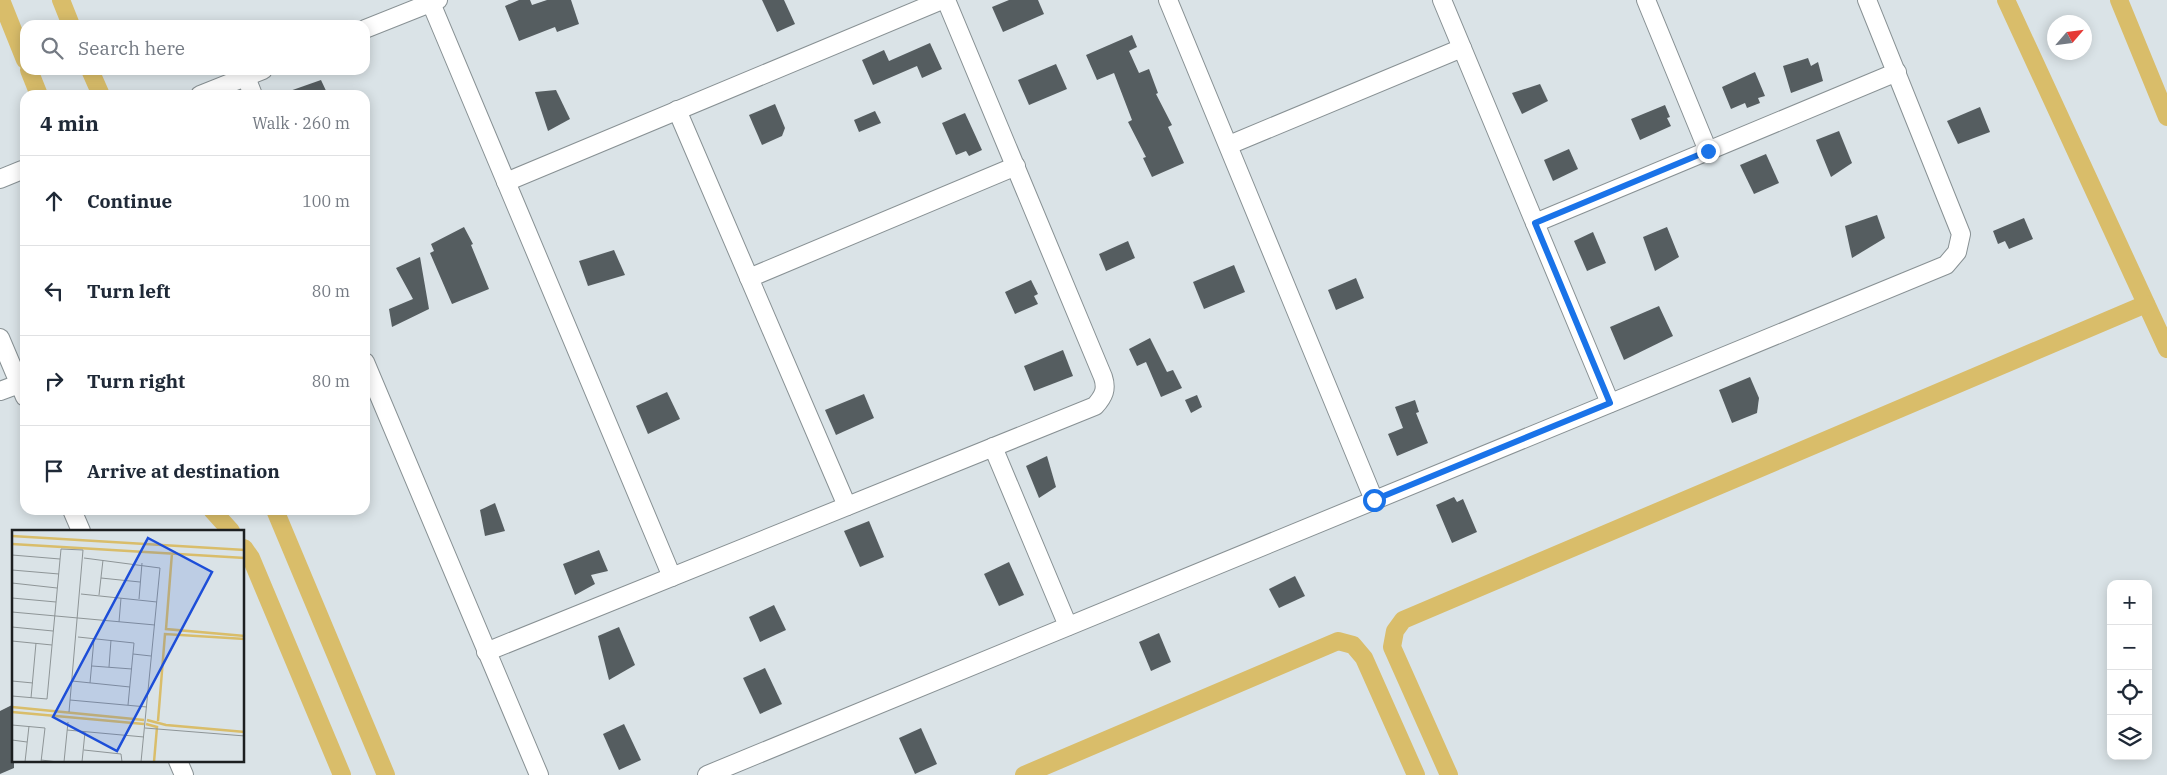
<!DOCTYPE html>
<meta charset="utf-8">
<style>
body{margin:0;font-family:"IBM Plex Serif",serif;background:#f2f2f3;color:#1f2937}
.controls{position:absolute;right:15px;bottom:15px;display:grid;overflow:hidden;border-radius:10px;box-shadow:0 2px 12px #0003}
.controls button{width:45px;height:45px;display:grid;place-items:center;padding:0;border:0;border-bottom:1px solid #e0e1e3;background:#fff;color:#1f2937;font:25px sans-serif}
.compass{position:absolute;left:2047px;top:15px;width:45px;height:45px;border-radius:50%;background:#fff;box-shadow:0 2px 12px #0003;rotate:62deg}
.stop{position:absolute;width:15px;height:15px;margin:-11px;border:4px solid #1a73e8;border-radius:50%;background:#fff}
.stop.end{background:#1a73e8;border-color:#fff;box-shadow:0 1px 5px #0008}
.list{margin:0;padding:0;list-style:none}
h2{display:flex;justify-content:space-between;align-items:center;height:65px;margin:0;padding:0 20px;font-size:21px}
h2 small{font-size:16px;font-weight:400;color:#747a83}
.list li{display:grid;grid-template-columns:32px 1fr auto;gap:15px;align-items:center;box-sizing:border-box;height:90px;padding:0 20px;border-top:1px solid #e0e1e3}
.list b{display:block;font-size:19px;white-space:nowrap}
.list em{font-size:16px;font-style:normal;color:#747a83}
.icon{flex:none;width:28px;height:28px;fill:none;stroke:currentColor;stroke-width:2;stroke-linecap:round;stroke-linejoin:round}
.map{position:relative;flex:none;width:2167px;height:775px;overflow:hidden}
.search{position:absolute;background:#fff;box-shadow:0 2px 12px #0003;left:20px;top:20px;width:350px;height:55px;display:flex;align-items:center;gap:12px;box-sizing:border-box;padding:0 18px;border-radius:15px;color:#747a83;font-size:19px}
.panel{position:absolute;background:#fff;box-shadow:0 2px 12px #0003;left:20px;top:90px;width:350px;height:425px;border-radius:15px}
.map>svg:first-child{display:block}
.lines{fill:none;stroke-linecap:round;stroke-linejoin:round}
.canal{stroke:#d9bd6a;stroke-width:18}
.building{fill:#555d60}
.minor-casing{stroke:#889194;stroke-width:20}
.minor{stroke:#fff;stroke-width:18}
.route{stroke:#1a73e8;stroke-width:6}
.inset-river{fill:none;stroke:#d9bd6a;stroke-width:2.5}
.inset-road{fill:none;stroke:#8e9597;stroke-width:1}
.view{fill:#1d4ed8;fill-opacity:0.15;stroke:#1d4ed8;stroke-width:2.5}
.inset-edge{fill:none;stroke:#1c1f20;stroke-width:2.5}
</style>
<div class="map">
<svg width="2167" height="775" viewBox="0 0 2167 775">
<rect width="100%" height="100%" fill="#dae3e7"/>
<g class="lines">
<g class="canal">
<polyline points="1,0 25,60"/>
<polyline points="61,0 71,25"/>
<polyline points="2006,0 2167,349"/>
<polyline points="2119,0 2167,117"/>
<polyline points="29,70 39,95"/>
<polyline points="90,70 101,95"/>
<polyline points="212,510 231,531"/>
<polyline points="275,510 386,775"/>
<polyline points="244,548 251,558 342,775"/>
<polyline points="1024,775 1338,641 1353,645 1364,658 1416,775"/>
<polyline points="1449,775 1392,647 1395,631 1403,620 2146,304"/>
</g>
</g>
<g class="building">
<polygon points="519,0 530,0 532,5 547,0 571,0 579,24 557,32 555,27 519,41 505,6"/>
<polygon points="762,0 784,0 795,24 777,32"/>
<polygon points="1009,0 1038,0 1044,14 1003,32 992,7"/>
<polygon points="1132,35 1137,47 1129,51 1139,73 1149,69 1158,93 1156,94 1172,125 1168,127 1184,163 1152,177 1143,158 1146,157 1128,122 1132,120 1114,73 1097,80 1086,55"/>
<polygon points="930,43 942,69 922,78 917,66 873,85 862,60 884,50 889,61"/>
<polygon points="1808,58 1811,66 1818,62 1823,81 1791,93 1783,66"/>
<polygon points="1056,64 1067,89 1029,105 1018,80"/>
<polygon points="1755,72 1765,96 1758,98 1760,103 1747,108 1745,103 1731,109 1722,87"/>
<polygon points="321,80 328,95 284,95 284,93"/>
<polygon points="1540,84 1548,101 1522,114 1512,93"/>
<polygon points="556,90 570,119 548,131 535,92"/>
<polygon points="775,104 785,128 782,136 762,145 749,115"/>
<polygon points="1665,105 1670,117 1667,118 1671,126 1640,140 1631,119"/>
<polygon points="1980,107 1990,132 1958,144 1947,121"/>
<polygon points="875,111 881,123 859,132 854,120"/>
<polygon points="965,113 982,150 969,156 966,151 956,155 942,123"/>
<polygon points="1839,131 1852,163 1831,177 1816,140"/>
<polygon points="1569,149 1578,169 1553,181 1544,160"/>
<polygon points="1766,154 1779,183 1754,194 1740,165"/>
<polygon points="1877,215 1885,238 1852,258 1845,226"/>
<polygon points="2024,218 2033,239 2009,249 2005,241 1998,244 1993,231"/>
<polygon points="464,227 473,244 471,245 489,289 452,304 430,253 434,251 431,244"/>
<polygon points="1667,227 1679,257 1655,271 1643,237"/>
<polygon points="1593,232 1606,263 1587,271 1574,241"/>
<polygon points="1128,241 1135,258 1106,271 1099,254"/>
<polygon points="614,250 625,275 588,286 579,261"/>
<polygon points="420,257 429,309 392,327 389,309 413,299 396,268"/>
<polygon points="1234,265 1245,292 1204,309 1193,282"/>
<polygon points="1356,278 1364,298 1336,310 1328,290"/>
<polygon points="1031,280 1038,294 1034,296 1038,304 1015,314 1005,292"/>
<polygon points="1659,306 1673,336 1624,360 1610,327"/>
<polygon points="1150,338 1167,372 1173,370 1182,388 1161,397 1146,362 1137,366 1129,349"/>
<polygon points="1063,350 1073,376 1034,391 1024,366"/>
<polygon points="1750,377 1759,398 1757,413 1732,423 1719,390"/>
<polygon points="667,392 680,419 648,434 636,406"/>
<polygon points="864,394 874,418 836,435 825,410"/>
<polygon points="1197,395 1202,407 1191,413 1185,400"/>
<polygon points="1415,400 1419,412 1416,413 1428,443 1397,456 1388,434 1403,428 1395,407"/>
<polygon points="1047,456 1056,487 1039,498 1026,466"/>
<polygon points="1454,497 1457,502 1463,499 1477,532 1452,543 1436,505"/>
<polygon points="495,503 505,531 485,536 480,510"/>
<polygon points="869,521 884,557 860,567 844,531"/>
<polygon points="599,550 608,571 591,575 595,584 575,595 563,564"/>
<polygon points="1009,562 1024,595 999,606 984,574"/>
<polygon points="1295,576 1305,596 1279,608 1269,589"/>
<polygon points="774,605 786,630 760,642 749,617"/>
<polygon points="619,627 635,665 609,680 598,636"/>
<polygon points="1159,633 1171,662 1151,671 1139,642"/>
<polygon points="765,668 782,704 760,714 743,678"/>
<polygon points="14,704 14,768 0,774 0,711"/>
<polygon points="624,724 641,760 619,770 603,734"/>
<polygon points="921,728 937,764 915,774 899,738"/>
</g>
<g class="lines">
<defs>
<g id="minor">
<polyline points="1168,0 1374,500"/>
<polyline points="1442,0 1610,403"/>
<polyline points="1646,0 1708,151"/>
<polyline points="431,3 672,577"/>
<polyline points="365,29 438,0"/>
<polyline points="246,77 253,95"/>
<polyline points="200,95 263,70"/>
<polyline points="677,110 847,506"/>
<polyline points="1229,145 1462,48"/>
<polyline points="0,179 22,170"/>
<polyline points="506,182 942,0"/>
<polyline points="1535,223 1897,72"/>
<polyline points="749,278 1016,166"/>
<polyline points="0,338 25,397"/>
<polyline points="365,362 539,775"/>
<polyline points="0,391 19,384"/>
<polyline points="993,447 1068,626"/>
<polyline points="72,510 81,531"/>
<path d="M486 652 1095 406C1104 396 1107 389 1103 377L946 0"/>
<polyline points="178,761 184,775"/>
<polyline points="707,775 1946,265 1957,252 1961,234 1867,0"/>
</g>
</defs>
<use href="#minor" class="minor-casing"/>
<use href="#minor" class="minor"/>
</g>
<g class="lines">
<polyline class="route" points="1374,500 1610,403 1535,223 1708,151"/>
</g>
<g transform="translate(12 530)">
<rect width="232" height="232" fill="#dae3e7"/>
<path class="inset-river" d="M0 6 233 20M0 14 233 28M160 23 154 99 233 106M0 177 132 190M0 182 132 194M135 190 154 195 233 202M146 191 153 104 233 109M134 194 145 197 142 232"/>
<path class="inset-road" d="M0 25 48 29M72 28 148 38 129 232M0 40 47 44M89 48 128 52M0 53 45 58M69 64 145 72M87 65 91 30M0 68 44 72M127 69 130 33M0 82 143 95M107 92 109 68M0 97 41 101M66 107 122 113 116 175M0 111 40 115M121 124 139 126M80 136 120 139M97 137 99 110M0 151 21 153M60 151 118 157M78 153 82 109M0 166 35 169 49 19 71 20 57 182M19 168 24 113M58 170 135 177M0 195 33 198 29 232M133 198 233 206M55 200 132 207M0 210 15 212M72 220 109 224 110 232M29 230 46 232M13 232 17 196M52 232 56 192M70 232 73 202"/>
<path class="view" d="M136 8 200 42 105 221 41 187Z"/>
<rect width="232" height="232" class="inset-edge"/>
</g>
</svg>
<div class="controls">
<button>+</button>
<button>−</button>
<button><svg class="icon" aria-label="locate" viewBox="0 0 24 24"><circle cx="12" cy="12" r="6"/><path d="M12 2v4M12 18v4M2 12h4M18 12h4"/></svg></button>
<button><svg class="icon" aria-label="layers" viewBox="0 0 24 24"><path d="M12 4l9 5-9 5-9-5zM3 14l9 5 9-5"/></svg></button>
</div>
<svg class="compass" viewBox="-18 -18 36 36"><path d="M0-13l5 13h-10z" fill="#e53935"/><path d="M0 13l5-13h-10z" fill="#747a83"/></svg>
<div class="stop" style="left:1374px;top:500px"></div>
<div class="stop end" style="left:1708px;top:151px"></div>
<div class="search"><svg class="icon" aria-label="search" viewBox="0 0 24 24"><circle cx="10" cy="10" r="6"/><path d="M15 15l6 6"/></svg>Search here</div>
<section class="panel">
<h2>4 min<small>Walk · 260 m</small></h2>
<ul class="list">
<li><svg class="icon" aria-label="ahead" viewBox="0 0 24 24"><path d="M12 20V5M6 11l6-6 6 6"/></svg><div><b>Continue</b></div><em>100 m</em></li>
<li><svg class="icon" aria-label="left" viewBox="0 0 24 24"><path d="M17 20v-9H6M10 6l-5 5 5 5"/></svg><div><b>Turn left</b></div><em>80 m</em></li>
<li><svg class="icon" aria-label="right" viewBox="0 0 24 24"><path d="M7 20v-9h11M14 6l5 5-5 5"/></svg><div><b>Turn right</b></div><em>80 m</em></li>
<li><svg class="icon" aria-label="arrive" viewBox="0 0 24 24"><path d="M6 21V4h12l-3 4 3 4H6"/></svg><div><b>Arrive at destination</b></div></li>
</ul>
</section>
</div>
